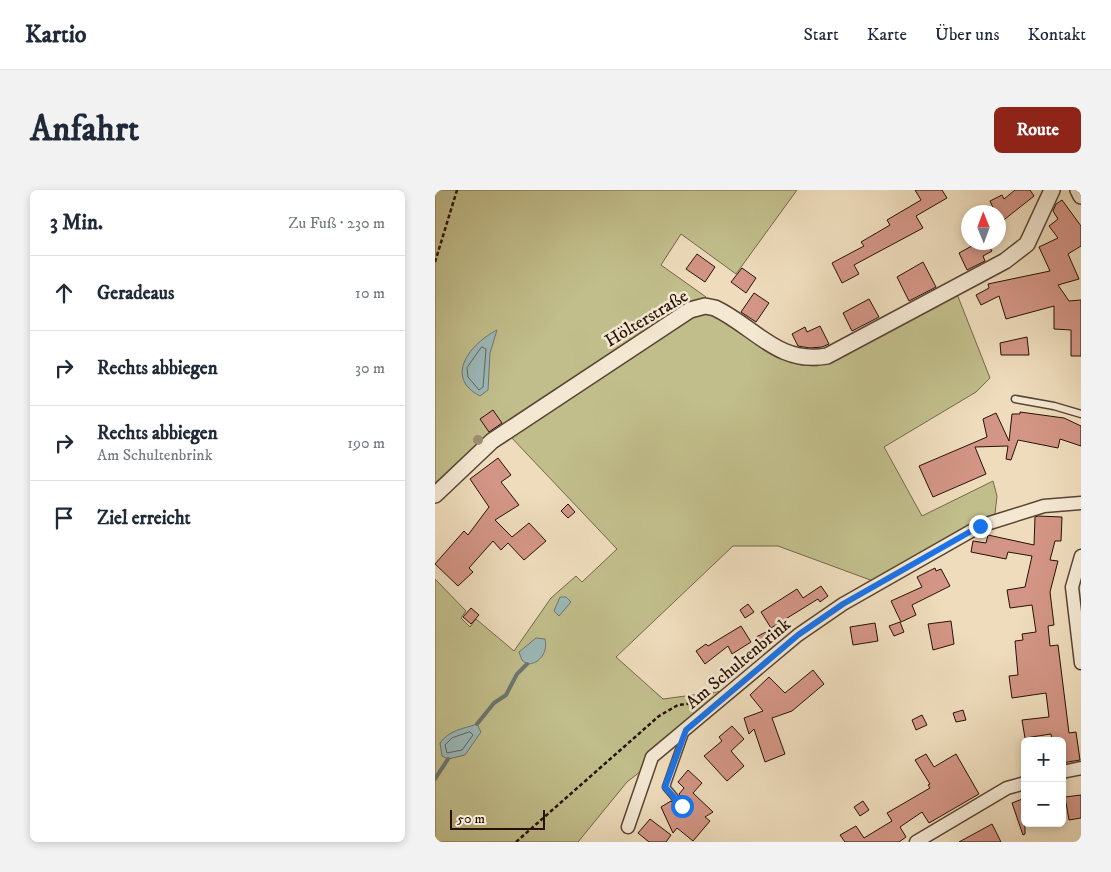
<!DOCTYPE html>
<html lang="de">
<meta charset="utf-8">
<style>
body{margin:0;font-family:"IM FELL DW Pica",serif;background:#f2f2f3;color:#1f2937}
.controls{position:absolute;right:15px;bottom:15px;display:grid;overflow:hidden;border-radius:8px;box-shadow:0 2px 8px #0003}
.controls button{width:45px;height:45px;display:grid;place-items:center;padding:0;border:0;border-bottom:1px solid #e0e1e3;background:#fff;color:#1f2937;font:25px sans-serif}
.compass{position:absolute;left:526px;top:15px;width:45px;height:45px;border-radius:50%;background:#fff;box-shadow:0 2px 8px #0003;rotate:359deg}
.scale{position:absolute;left:15px;bottom:12px;width:95px;box-sizing:border-box;padding-left:5px;border:2px solid #271105;border-top:0;font-size:14px;line-height:18px;white-space:nowrap;color:#271105;-webkit-text-stroke:4px #f4e8d3;paint-order:stroke}
.stop{position:absolute;width:15px;height:15px;margin:-11px;border:4px solid #1a73e8;border-radius:50%;background:#fff}
.stop.end{background:#1a73e8;border-color:#fff;box-shadow:0 1px 5px #0008}
.list{margin:0;padding:0;list-style:none}
h2{display:flex;justify-content:space-between;align-items:center;height:65px;margin:0;padding:0 20px;font-size:21px}
h2 small{font-size:16px;font-weight:400;color:#747a83}
.list li{display:grid;grid-template-columns:32px 1fr auto;gap:15px;align-items:center;box-sizing:border-box;height:75px;padding:0 20px;border-top:1px solid #e0e1e3}
.list b{display:block;font-size:19px;white-space:nowrap}
.list p{margin:0;font-size:16px;white-space:nowrap;color:#747a83}
.list em{font-size:16px;font-style:normal;color:#747a83}
.icon{flex:none;width:28px;height:28px;fill:none;stroke:currentColor;stroke-width:2;stroke-linecap:round;stroke-linejoin:round}
.map{position:relative;flex:none;width:646px;height:652px;overflow:hidden;border-radius:8px}
header{display:flex;align-items:center;gap:30px;box-sizing:border-box;height:70px;padding:0 25px;background:#fff;border-bottom:1px solid #e0e1e3}
header strong{font-size:24px}
nav{display:flex;gap:28px;margin-inline-start:auto;font-size:18px}
.intro{display:flex;align-items:center;justify-content:space-between;box-sizing:border-box;height:120px;padding:0 30px}
h1{margin:0;font-size:35px}
.button{padding:12px 22px;border-radius:8px;background:#8f2418;color:#fff;font-size:18px;font-weight:700}
main{display:flex;gap:30px;padding:0 30px}
aside{flex:1;background:#fff;border-radius:8px;box-shadow:0 2px 8px #0003}
.map>svg:first-child{display:block}
.green{fill:#c1be8b;stroke:#746848}
.water{fill:#9cb9b9;stroke:#6d7671}
.lines{fill:none;stroke-linecap:round;stroke-linejoin:round}
.shore{stroke:#62655f;stroke-width:1}
.stream{stroke:#6d7671;stroke-width:4}
.building{fill:#d39585;stroke:#271105}
.service-casing{stroke:#594433;stroke-width:9}
.minor-casing{stroke:#594433;stroke-width:15}
.tertiary-casing{stroke:#594433;stroke-width:18}
.path{stroke:#271105;stroke-width:2.5;stroke-dasharray:4 2.5;stroke-linecap:butt}
.service{stroke:#f4e8d3;stroke-width:6}
.minor{stroke:#f4e8d3;stroke-width:12}
.tertiary{stroke:#f4e8d3;stroke-width:15}
.tree{fill:#9e8e71}
.route{stroke:#1a73e8;stroke-width:6}
.labels{text-anchor:middle;stroke-width:5;stroke-linejoin:round;paint-order:stroke}
.street-label{font-size:18px;fill:#271105;stroke:#f4e8d3}
</style>
<header>
<strong>Kartio</strong>
<nav><a>Start</a><a>Karte</a><a>Über uns</a><a>Kontakt</a></nav>
</header>
<div class="intro"><h1>Anfahrt</h1><a class="button">Route</a></div>
<main>
<aside>
<h2>3 Min.<small>Zu Fuß · 230 m</small></h2>
<ul class="list">
<li><svg class="icon" aria-label="ahead" viewBox="0 0 24 24"><path d="M12 20V5M6 11l6-6 6 6"/></svg><div><b>Geradeaus</b></div><em>10 m</em></li>
<li><svg class="icon" aria-label="right" viewBox="0 0 24 24"><path d="M7 20v-9h11M14 6l5 5-5 5"/></svg><div><b>Rechts abbiegen</b></div><em>30 m</em></li>
<li><svg class="icon" aria-label="right" viewBox="0 0 24 24"><path d="M7 20v-9h11M14 6l5 5-5 5"/></svg><div><b>Rechts abbiegen</b><p>Am Schultenbrink</p></div><em>190 m</em></li>
<li><svg class="icon" aria-label="arrive" viewBox="0 0 24 24"><path d="M6 21V4h12l-3 4 3 4H6"/></svg><div><b>Ziel erreicht</b></div></li>
</ul>
</aside>
<div class="map">
<svg width="646" height="652" viewBox="0 0 646 652">
<rect width="100%" height="100%" fill="#eedcbc"/>
<filter id="stains"><feTurbulence type="fractalNoise" baseFrequency=".004" numOctaves="4"/><feColorMatrix values="0 0 0 0 .2 0 0 0 0 .09 0 0 0 0 .02 0 0 0 .5 -.17"/></filter>
<radialGradient id="worn" r=".72"><stop offset=".6" stop-color="#630" stop-opacity="0"/><stop offset="1" stop-color="#630" stop-opacity=".3"/></radialGradient>
<g class="green">
<polygon points="0,0 362,0 301,84 246,44 226,75 271,107 238,121 126,199 0,297"/>
<polygon points="522,104 555,188 541,202 449,257 487,326 558,291 562,306 560,324 543,331 438,391 343,356 298,356 181,467 228,509 288,501 218,557 210,578 192,592 143,652 0,652 0,389 31,421 26,428 35,437 41,429 79,461 116,408 141,386 147,392 182,359 74,245 255,123 279,123 332,161 366,175 382,176 402,167"/>
</g>
<g class="water">
<path d="M62 140 55 163 53 200 45 206C8 187 36 153 62 140Z"/>
<polygon points="125,407 131,407 136,412 124,426 119,421"/>
<path d="M101 448 110 449C113 462 105 474 92 474L87 470 84 462Z"/>
<path d="M42 534 46 542 30 565 13 569 7 566 5 553C14 540 28 539 42 534Z"/>
</g>
<g class="lines">
<g class="shore">
<polygon points="47,157 51,159 48,197 44,200 33,187 32,178"/>
<polygon points="35,542 38,545 27,560 12,563 10,555 17,548"/>
</g>
<g class="stream">
<polyline points="42,534 59,513 71,505 82,484 92,474"/>
<polyline points="0,589 13,569"/>
</g>
</g>
<g class="building">
<polygon points="480,0 507,0 512,8 481,26 488,38 419,75 424,84 407,93 397,73 429,56 426,52 455,35 452,30 486,10"/>
<polygon points="580,0 595,0 599,6 565,33 564,22 560,22 555,11 567,5 569,9"/>
<polygon points="627,10 646,36 646,56 633,64 644,89 623,95 634,111 646,110 646,166 636,166 636,140 619,139 619,116 571,129 564,106 546,115 541,105 554,98 553,94 615,81 604,57 623,48 614,36 623,29 618,21 621,14"/>
<polygon points="544,52 551,52 557,61 548,66 550,71 532,80 524,63"/>
<polygon points="262,64 280,77 270,92 251,79"/>
<polygon points="488,72 501,97 474,111 462,87"/>
<polygon points="307,78 321,88 311,103 296,92"/>
<polygon points="319,103 334,113 321,132 306,122"/>
<polygon points="434,109 444,127 417,141 408,123"/>
<polygon points="385,136 394,154 387,157 375,158 363,156 357,144 370,137 372,142"/>
<polygon points="592,147 594,165 566,165 565,153"/>
<polygon points="58,220 67,233 54,242 45,229"/>
<polygon points="585,222 629,228 646,236 646,256 625,249 623,258 583,250 576,270 571,269 573,256 540,257 551,284 498,307 484,276 552,247 548,229 561,223 574,251 577,224 585,224"/>
<polygon points="63,268 76,285 66,292 84,315 60,330 77,347 94,333 111,351 89,370 73,353 66,360 58,351 34,378 38,382 23,396 0,374 29,341 33,345 54,317 35,289"/>
<polygon points="133,314 140,322 133,328 126,321"/>
<polygon points="603,326 627,327 626,351 620,351 615,370 623,371 615,402 619,435 613,436 615,456 623,455 634,543 641,542 645,570 627,573 627,551 617,551 616,544 590,548 587,530 614,527 611,503 577,508 574,486 583,485 580,451 588,450 587,444 601,442 597,415 575,418 572,400 590,397 597,366 573,362 571,369 536,362 538,351 551,353 553,345 599,355 600,327"/>
<polygon points="500,378 501,381 506,379 515,396 477,415 481,425 466,432 456,411 487,397 482,387"/>
<polygon points="386,396 393,406 385,412 383,409 336,438 326,422 362,399 368,408"/>
<polygon points="313,414 319,422 310,428 305,420"/>
<polygon points="36,418 44,425 36,434 28,427"/>
<polygon points="516,431 519,454 498,460 493,434"/>
<polygon points="465,432 469,442 459,446 454,436"/>
<polygon points="440,433 443,451 418,455 415,437"/>
<polygon points="306,436 316,452 297,464 293,456 270,474 261,461 271,454 273,456"/>
<polygon points="331,442 336,451 327,457 321,447"/>
<polygon points="378,480 389,494 357,521 337,528 350,564 330,572 319,539 314,544 309,528 328,521 315,505 334,487 350,503"/>
<polygon points="528,520 531,530 521,532 518,523"/>
<polygon points="487,525 492,535 481,540 477,530"/>
<polygon points="297,536 309,549 296,561 309,576 292,591 269,566 287,551 284,547"/>
<polygon points="491,564 499,577 521,564 544,604 494,633 487,622 465,637 471,647 464,652 410,652 405,645 421,636 429,648 457,631 452,623 495,598 493,595 495,594 480,570"/>
<polygon points="253,580 267,593 258,603 278,622 270,627 275,631 258,651 242,638 238,643 226,617 236,611 245,620 251,619 252,615 244,604 249,598 243,592"/>
<polygon points="646,605 646,628 634,630 630,607"/>
<polygon points="590,608 590,644 588,645 577,613"/>
<polygon points="428,611 434,620 425,626 419,617"/>
<polygon points="215,629 236,645 231,652 214,652 203,643"/>
<polygon points="557,634 566,652 524,652"/>
</g>
<g class="lines">
<defs>
<g id="service">
<polyline points="580,209 619,216 646,224"/>
<polyline points="247,616 231,597 250,543"/>
</g>
<g id="minor">
<polyline points="646,366 637,397 646,473"/>
<polyline points="627,582 646,578"/>
<polyline points="193,637 217,567 363,445 408,414 545,336 609,316 646,313"/>
<polyline points="481,652 572,598 590,593"/>
</g>
<g id="tertiary">
<polyline points="643,0 646,6"/>
<path d="M0 305 57 251 255 120 270 116 280 118C320 137 343 175 392 166L570 71 592 54 617 0"/>
</g>
</defs>
<use href="#service" class="service-casing"/>
<use href="#minor" class="minor-casing"/>
<use href="#tertiary" class="tertiary-casing"/>
<g class="path">
<polyline points="0,72 22,0"/>
<polyline points="81,652 224,526 243,515 262,513"/>
</g>
<use href="#service" class="service"/>
<use href="#minor" class="minor"/>
<use href="#tertiary" class="tertiary"/>
</g>
<circle class="tree" cx="43" cy="250" r="5"/>
<g class="lines">
<polyline class="route" points="247,616 230,597 251,540 363,445 408,414 545,336"/>
</g>
<g class="labels">
<g class="street-label">
<text transform="translate(211 128) rotate(-31)" y="6">Hölterstraße</text>
<text transform="translate(303 473) rotate(-40)" y="6">Am Schultenbrink</text>
</g>
</g>
<rect width="100%" height="100%" filter="url(#stains)"/>
<rect width="100%" height="100%" fill="url(#worn)"/>
</svg>
<div class="controls">
<button>+</button>
<button>−</button>
</div>
<svg class="compass" viewBox="-18 -18 36 36"><path d="M0-13l5 13h-10z" fill="#e53935"/><path d="M0 13l5-13h-10z" fill="#747a83"/></svg>
<div class="scale">50 m</div>
<div class="stop" style="left:247px;top:616px"></div>
<div class="stop end" style="left:545px;top:336px"></div>
</div>
</main>
